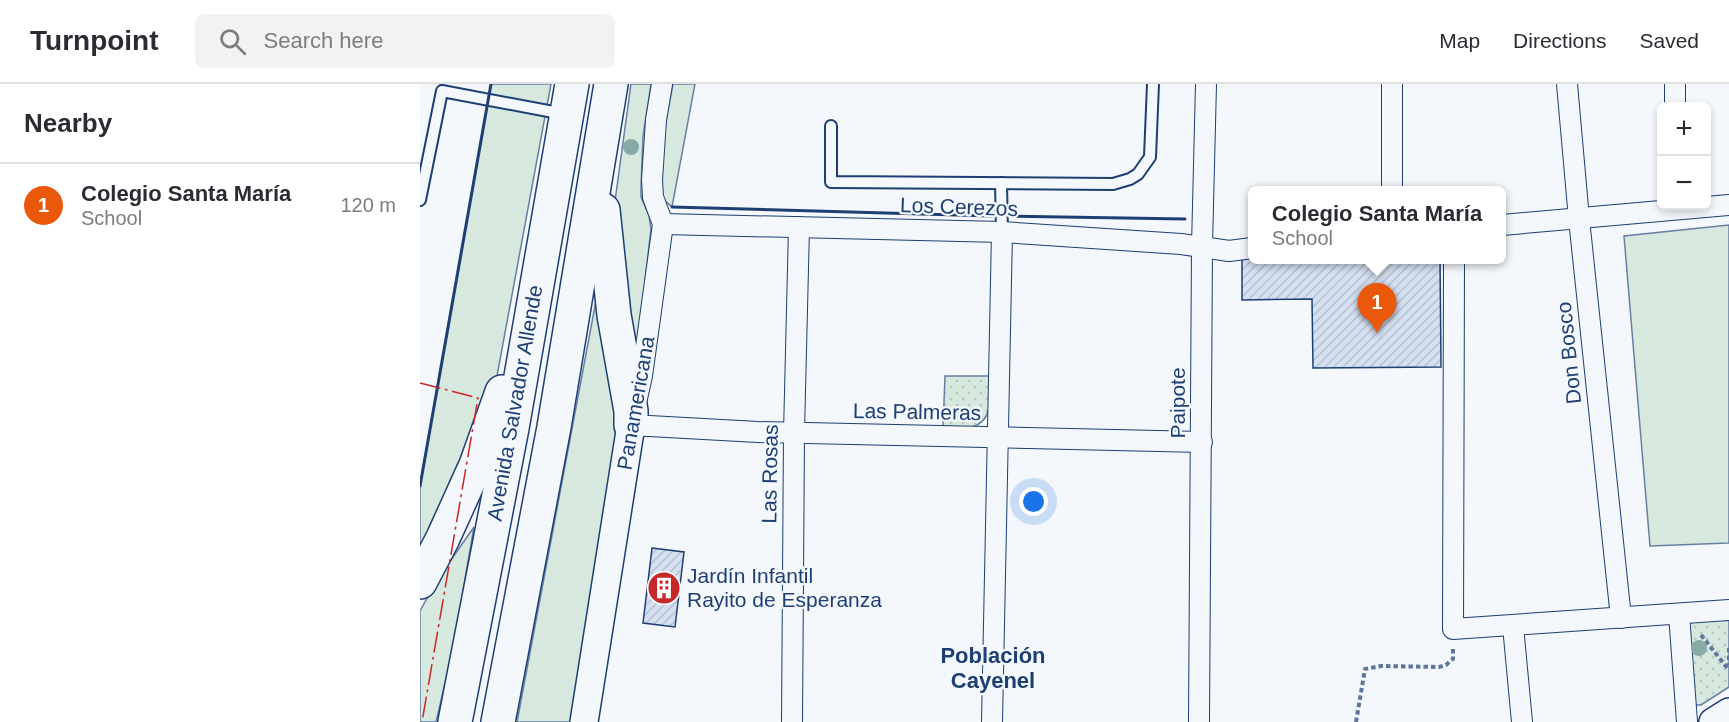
<!DOCTYPE html>
<meta charset="utf-8">
<style>
body{margin:0;font-family:Helvetica,sans-serif;background:#f2f2f3;color:#2b2b33}
.controls{position:absolute;right:18px;top:18px;display:grid;overflow:hidden;border-radius:9px;box-shadow:0 3px 9px #0003}
.controls button{width:54px;height:54px;display:grid;place-items:center;padding:0;border:0;border-bottom:2px solid #e1e1e2;background:#fff;color:#2b2b33;font:30px sans-serif}
.you{position:absolute;left:614px;top:418px;width:21px;height:21px;margin:-15px;border:4px solid #fff;border-radius:50%;background:#1a73e8;box-shadow:0 0 0 9px #1a73e833}
.badge{display:grid;place-items:center;width:39px;height:39px;border-radius:50%;background:#ea580c;color:#fff;font-size:20px;font-weight:700}
.pin{position:absolute;translate:-50% -50px;filter:drop-shadow(0 2px 3px #0008)}
.pin::after{content:'';position:absolute;top:32px;width:21px;height:18px;background:inherit;clip-path:polygon(0 0,100% 0,50% 100%)}
.popup{position:absolute;left:828px;top:102px;width:258px;height:78px;box-sizing:border-box;display:grid;place-content:center;border-radius:9px;background:#fff;filter:drop-shadow(0 2px 4px #0005);font-size:20px;white-space:nowrap;color:#7c7c81}
.popup b{font-size:22px;color:#2b2b33}
.popup::after{content:'';position:absolute;left:50%;top:100%;margin-left:-12px;border:12px solid transparent;border-top-color:#fff}
.list{margin:0;padding:0;list-style:none}
h2{display:flex;justify-content:space-between;align-items:center;height:78px;margin:0;padding:0 24px;font-size:26px}
h2 small{font-size:20px;font-weight:400;color:#7c7c81}
.list li{display:grid;grid-template-columns:39px 1fr auto;gap:18px;align-items:center;box-sizing:border-box;height:84px;padding:0 24px;border-top:2px solid #e1e1e2}
.list b{display:block;font-size:22px;white-space:nowrap}
.list p{margin:0;font-size:20px;white-space:nowrap;color:#7c7c81}
.list em{font-size:20px;font-style:normal;color:#7c7c81}
.icon{flex:none;width:33px;height:33px;fill:none;stroke:currentColor;stroke-width:2;stroke-linecap:round;stroke-linejoin:round}
.map{position:relative;flex:none;width:1309px;height:638px;overflow:hidden}
header{display:flex;align-items:center;gap:36px;box-sizing:border-box;height:84px;padding:0 30px;background:#fff;border-bottom:2px solid #e1e1e2}
header strong{font-size:28px}
nav{display:flex;gap:33px;margin-inline-start:auto;font-size:21px}
.search{width:420px;height:54px;background:#f2f2f3;display:flex;align-items:center;gap:15px;box-sizing:border-box;padding:0 21px;border-radius:9px;color:#7c7c81;font-size:22px}
main{display:flex}
aside{flex:1;background:#fff}
.map>svg:first-child{display:block}
.green{fill:#d7e8df;stroke:#687fa3;stroke-width:1.5}
.park{fill:url(#park-dots);stroke:#687fa3;stroke-width:1.5}
.building{fill:url(#building-hatch);stroke:#1d3f73;stroke-width:1.5}
.lines{fill:none;stroke-linecap:round;stroke-linejoin:round}
.lane-casing{stroke:#1d3f73;stroke-width:14}
.street-casing{stroke:#1d3f73;stroke-width:22}
.secondary-casing{stroke:#1d3f73;stroke-width:30}
.highway-casing{stroke:#1d3f73;stroke-width:36}
.path{stroke:#5e769c;stroke-width:4;stroke-dasharray:4.5 3;stroke-linecap:butt}
.lane{stroke:#f4f7fb;stroke-width:10}
.street{stroke:#f4f7fb;stroke-width:20}
.secondary{stroke:#f4f7fb;stroke-width:27}
.highway{stroke:#f4f7fb;stroke-width:33}
.wall{stroke:#1d3f73;stroke-width:3}
.power{stroke:#c62828;stroke-width:1.5;stroke-dasharray:21 4.5 3 4.5;stroke-linecap:butt}
.tree{fill:#86aba6}
.labels{text-anchor:middle;stroke-width:4.5;stroke-linejoin:round;paint-order:stroke}
.street-label{font-size:21px;fill:#1d3f73;stroke:#f4f7fb}
.poi-label{font-size:21px;fill:#1d3f73;stroke:#f4f7fb;text-anchor:start}
.neighbourhood-label{font-size:22px;font-weight:bold;fill:#1d3f73;stroke:#f4f7fb}
</style>
<header>
<strong>Turnpoint</strong>
<div class="search"><svg class="icon" aria-label="search" viewBox="0 0 24 24"><circle cx="10" cy="10" r="6"/><path d="M15 15l6 6"/></svg>Search here</div>
<nav><a>Map</a><a>Directions</a><a>Saved</a></nav>
</header>
<main>
<aside>
<h2>Nearby<small></small></h2>
<ul class="list">
<li><span class="badge">1</span><div><b>Colegio Santa María</b><p>School</p></div><em>120 m</em></li>
</ul>
</aside>
<div class="map">
<svg width="1309" height="638" viewBox="0 0 1309 638">
<defs>
<pattern id="park-dots" width="8" height="8" patternUnits="userSpaceOnUse" patternTransform="scale(1.5)"><rect width="8" height="8" fill="#d7e8df"/><path d="M2 2h.1M6 6h.1" fill="none" stroke="#b8c8c3" stroke-width="1.8" stroke-linecap="round"/></pattern>
<pattern id="building-hatch" width="6" height="6" patternUnits="userSpaceOnUse" patternTransform="scale(1.5)"><rect width="6" height="6" fill="#d5e0f0"/><path d="M-1 1l2-2M0 6l6-6M5 7l2-2" fill="none" stroke="#b6c1d1"/></pattern>
</defs>
<rect width="100%" height="100%" fill="#f4f7fb"/>
<g class="green">
<polygon points="71,0 131,0 77,292 65,334 0,471 0,402"/>
<polygon points="211,0 231,0 223,52 221,103 221,113 229,132 231,145 216,274 195,117"/>
<path d="M253 0H275L252 123C249 120 244 117 242 113 233 95 249 22 253 0Z"/>
<polygon points="1309,141 1309,459 1230,462 1204,152"/>
<polygon points="178,206 197,315 197,351 153,638 97,638"/>
<polygon points="54,443 33,565 16,638 0,638 0,527 17,496"/>
</g>
<g class="park">
<path d="M525 292H571C571 310 574 337 552 343 544 346 532 344 523 344Z"/>
<polygon points="1309,530 1309,603 1281,621 1275,621 1268,538"/>
</g>
<g class="building">
<polygon points="822,173 832,173 832,176 1020,176 1021,283 893,284 892,215 822,216"/>
<polygon points="232,464 264,468 255,543 223,539"/>
</g>
<g class="lines">
<defs>
<g id="lane">
<polyline points="411,42 411,98 693,100 710,95 718,90 730,73 733,0"/>
<polyline points="581,99 582,148"/>
<polyline points="0,116 22,7 144,30"/>
</g>
<g id="street">
<polyline points="242,0 236,36 232,96 233,113 243,140 222,292 211,341 338,348 782,358"/>
<polyline points="972,0 972,106"/>
<polyline points="1147,0 1159,135 1201,534"/>
<polyline points="1255,22 1255,0"/>
<polyline points="243,140 582,148 761,160 809,167 832,164"/>
<polyline points="1082,141 1309,121"/>
<polyline points="1034,176 1033,545 1309,526"/>
<polyline points="1259,530 1267,638"/>
<polyline points="1093,542 1102,638"/>
<polyline points="372,638 374,349 379,143"/>
<polyline points="572,638 582,148"/>
<polyline points="779,638 782,162 786,0"/>
</g>
<g id="secondary">
<polyline points="164,638 211,341"/>
<polyline points="1293,638 1309,628"/>
</g>
<g id="highway">
<polyline points="183,126 194,231 211,327 211,341"/>
<polyline points="0,498 23,454 56,381 82,308"/>
<polyline points="35,638 92,344 152,0"/>
<polyline points="78,638 134,343 191,0"/>
</g>
</defs>
<use href="#lane" class="lane-casing"/>
<use href="#street" class="street-casing"/>
<use href="#secondary" class="secondary-casing"/>
<use href="#highway" class="highway-casing"/>
<g class="path">
<polyline points="1281,551 1309,586"/>
<polyline points="1309,564 1309,581"/>
<polyline points="936,638 945,585 961,582 1019,583 1026,581 1033,575 1033,565"/>
</g>
<use href="#lane" class="lane"/>
<use href="#street" class="street"/>
<use href="#secondary" class="secondary"/>
<use href="#highway" class="highway"/>
<g class="wall">
<polyline points="252,123 572,132"/>
<polyline points="588,132 765,135"/>
<polyline points="0,402 71,0"/>
</g>
<polyline class="power" points="0,299 58,314 2,638"/>
</g>
<g class="tree">
<circle cx="211" cy="63" r="8"/>
<circle cx="1279" cy="564" r="8"/>
</g>
<defs>
<symbol id="building-disc" viewBox="-11 -11 22 22"><circle r="9.5" fill="#c62828" stroke="#f4f7fb"/><path d="M-4-6H4V6H1V3H-1V6H-4ZM-2.5-4.3h1.7v1.8h-1.7ZM.8-4.3h1.7v1.8H.8ZM-2.5-1h1.7V.8h-1.7ZM.8-1h1.7V.8H.8Z" fill="#fff"/></symbol>
</defs>
<g fill-rule="evenodd">
<use href="#building-disc" x="225" y="485" width="38" height="38"/>
</g>
<g class="labels">
<g class="street-label">
<text transform="translate(539 123) rotate(2)" y="7">Los Cerezos</text>
<text transform="translate(1149 269) rotate(-96)" y="7">Don Bosco</text>
<text transform="translate(95 319) rotate(-80)" y="7">Avenida Salvador Allende</text>
<text transform="translate(216 319) rotate(-80)" y="7">Panamericana</text>
<text transform="translate(758 319) rotate(-90)" y="7">Paipote</text>
<text transform="translate(497 328) rotate(1)" y="7">Las Palmeras</text>
<text transform="translate(350 390) rotate(-89)" y="7">Las Rosas</text>
</g>
<g class="poi-label">
<text x="267" y="499">Jardín Infantil<tspan x="267" dy="24">Rayito de Esperanza</tspan></text>
</g>
<g class="neighbourhood-label">
<text x="573" y="579">Población<tspan x="573" dy="25">Cayenel</tspan></text>
</g>
</g>
</svg>
<div class="controls">
<button>+</button>
<button>−</button>
</div>
<div class="you"></div>
<div class="pin badge" style="left:957px;top:249px">1</div>
<div class="popup"><b>Colegio Santa María</b>School</div>
</div>
</main>
